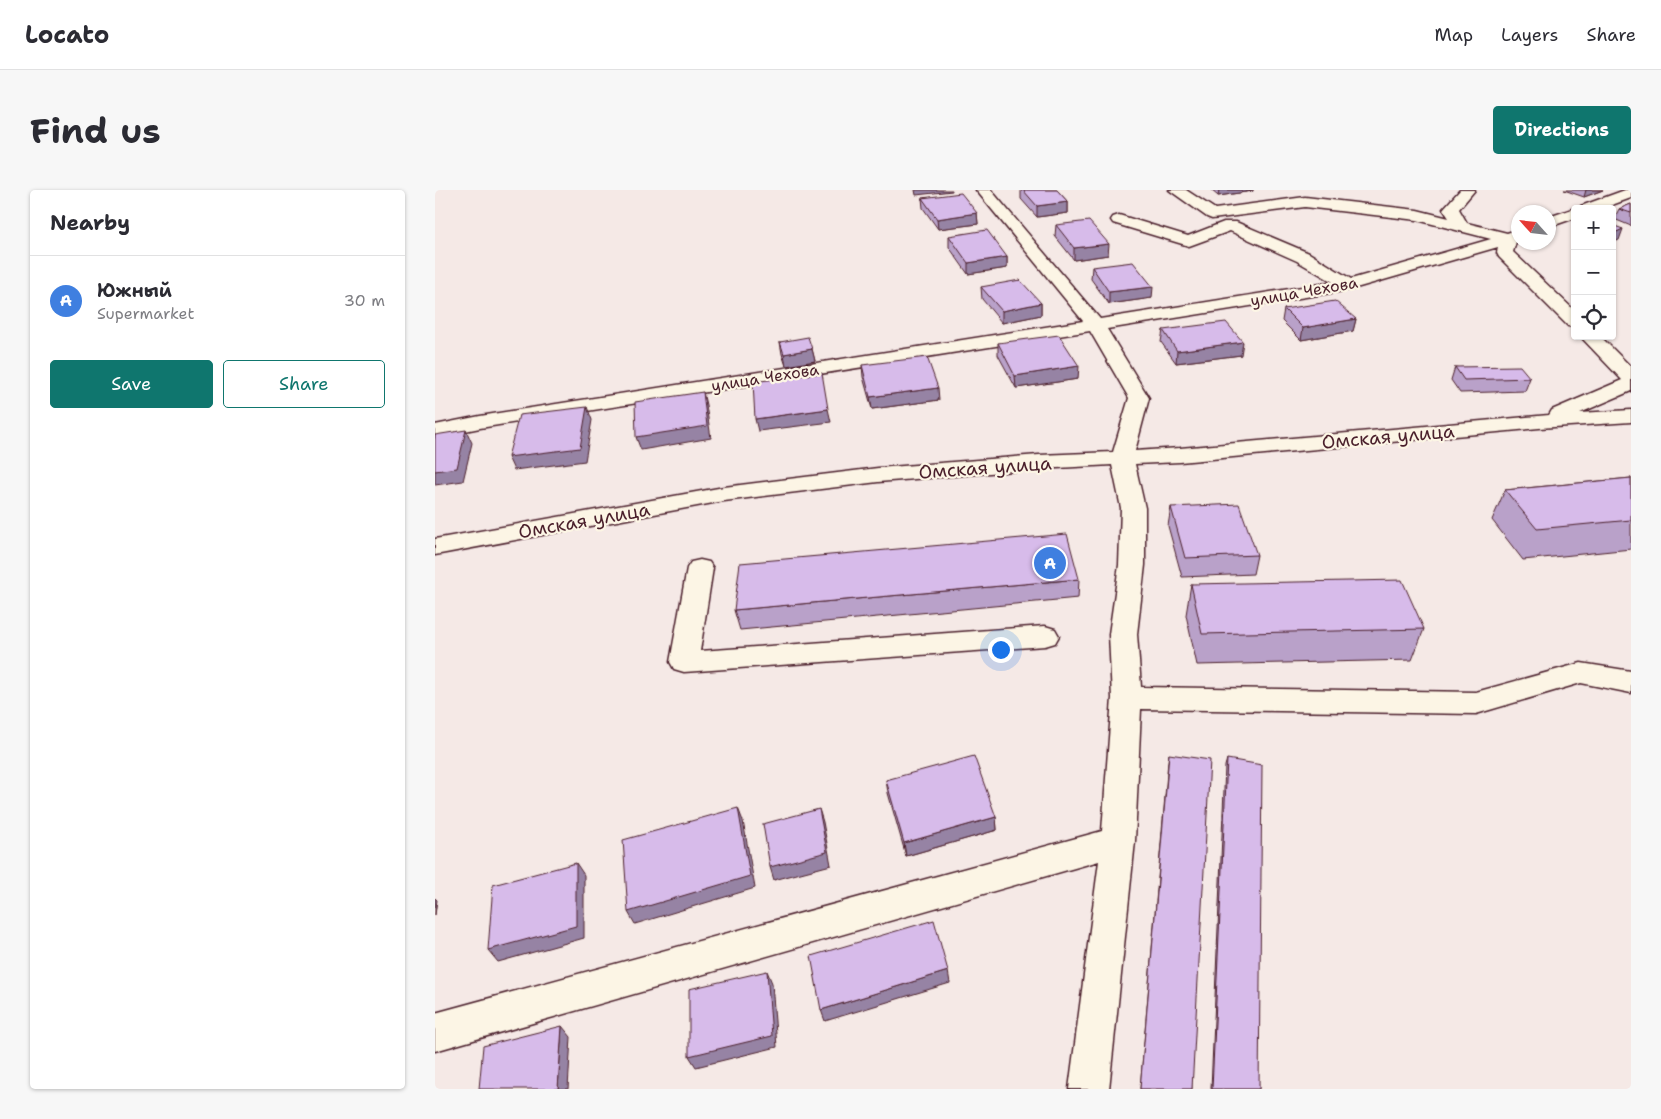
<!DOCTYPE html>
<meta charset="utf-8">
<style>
body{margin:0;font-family:"Shantell Sans",sans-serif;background:#f7f7f7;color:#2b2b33}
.controls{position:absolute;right:15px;top:15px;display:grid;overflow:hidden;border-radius:5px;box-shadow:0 1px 4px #0004}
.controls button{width:45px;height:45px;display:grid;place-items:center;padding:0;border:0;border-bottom:1px solid #e1e1e2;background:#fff;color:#2b2b33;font:25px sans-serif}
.compass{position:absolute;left:1076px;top:15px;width:45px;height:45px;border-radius:50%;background:#fff;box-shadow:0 1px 4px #0004;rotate:297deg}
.you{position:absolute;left:565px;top:459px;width:18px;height:18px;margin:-12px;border:4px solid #fff;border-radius:50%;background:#1a73e8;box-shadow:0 0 0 8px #1a73e833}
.badge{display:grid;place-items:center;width:32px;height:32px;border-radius:50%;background:#0f766e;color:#fff;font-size:16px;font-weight:700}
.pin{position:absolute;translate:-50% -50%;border:2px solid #fff;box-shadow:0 1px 5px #0006}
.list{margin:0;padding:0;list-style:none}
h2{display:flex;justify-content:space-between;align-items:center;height:65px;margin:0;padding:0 20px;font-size:21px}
h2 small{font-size:16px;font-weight:400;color:#7c7c81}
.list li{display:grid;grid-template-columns:32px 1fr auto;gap:15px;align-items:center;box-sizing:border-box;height:90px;padding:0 20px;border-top:1px solid #e1e1e2}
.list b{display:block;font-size:19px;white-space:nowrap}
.list p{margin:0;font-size:16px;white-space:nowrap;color:#7c7c81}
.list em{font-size:16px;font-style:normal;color:#7c7c81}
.actions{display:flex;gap:10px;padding:15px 20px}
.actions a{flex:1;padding:11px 0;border:1px solid #0f766e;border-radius:5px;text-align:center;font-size:18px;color:#0f766e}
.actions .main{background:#0f766e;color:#fff}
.icon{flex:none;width:28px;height:28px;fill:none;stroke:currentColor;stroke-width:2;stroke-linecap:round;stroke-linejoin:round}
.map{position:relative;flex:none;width:1196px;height:899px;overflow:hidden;border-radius:5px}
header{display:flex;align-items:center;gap:30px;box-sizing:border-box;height:70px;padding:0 25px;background:#fff;border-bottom:1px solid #e1e1e2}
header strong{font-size:24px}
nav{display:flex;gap:28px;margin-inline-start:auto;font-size:18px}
.intro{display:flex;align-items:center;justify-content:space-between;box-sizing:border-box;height:120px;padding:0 30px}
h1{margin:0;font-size:35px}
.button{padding:12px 22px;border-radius:5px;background:#0f766e;color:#fff;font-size:18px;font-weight:700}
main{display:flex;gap:30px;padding:0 30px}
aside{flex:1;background:#fff;border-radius:5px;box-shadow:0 1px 4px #0004}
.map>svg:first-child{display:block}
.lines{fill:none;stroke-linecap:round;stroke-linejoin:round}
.minor-casing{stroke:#4a1f2b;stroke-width:3}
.minor{fill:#fcf5e5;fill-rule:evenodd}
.wall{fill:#b9a1c9;stroke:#4a1f2b}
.shaded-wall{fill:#9683a4;stroke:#4a1f2b}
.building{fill:#d7bbea;stroke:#4a1f2b}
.labels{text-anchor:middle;stroke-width:4.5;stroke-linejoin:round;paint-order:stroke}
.far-street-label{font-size:16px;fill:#4a1f2b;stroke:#fcf5e5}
.street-label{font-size:19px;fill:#4a1f2b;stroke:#fcf5e5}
</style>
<header>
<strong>Locato</strong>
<nav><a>Map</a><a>Layers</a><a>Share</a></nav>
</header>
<div class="intro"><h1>Find us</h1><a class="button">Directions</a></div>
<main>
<aside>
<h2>Nearby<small></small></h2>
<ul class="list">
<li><span class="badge" style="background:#3f7fe0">A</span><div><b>Южный</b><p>Supermarket</p></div><em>30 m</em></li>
</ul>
<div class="actions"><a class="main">Save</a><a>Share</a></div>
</aside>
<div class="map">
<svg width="1196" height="899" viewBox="0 0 1196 899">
<rect width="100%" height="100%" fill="#f5e9e6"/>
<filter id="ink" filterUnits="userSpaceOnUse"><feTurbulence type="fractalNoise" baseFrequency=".02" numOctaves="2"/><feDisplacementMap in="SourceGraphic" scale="10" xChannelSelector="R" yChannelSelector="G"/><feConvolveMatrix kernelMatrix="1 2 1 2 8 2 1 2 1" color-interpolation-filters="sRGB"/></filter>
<g filter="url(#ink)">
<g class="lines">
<defs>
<g id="minor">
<polygon points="541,0 556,0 665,129 898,92 862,71 795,41 754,56 678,33 676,30 678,27 684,25 753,46 789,32 801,32 874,63 916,89 1056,49 982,30 870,17 777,29 772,27 734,0 751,0 780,19 870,7 982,20 1014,28 1008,19 1025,0 1040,0 1024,19 1032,33 1072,43 1084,39 1084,50 1081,52 1078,62 1140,121 1140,137 1133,136 1064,67 1062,63 1063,57 914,100 672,139 714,208 700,261 745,258 1114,225 1117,220 1187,190 1145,146 1165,146 1196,177 1196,201 1145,223 1196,220 1196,232 1104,238 745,272 700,274 710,318 710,375 702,444 706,497 1041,502 1146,473 1196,481 1196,503 1146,493 1041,524 706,519 700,651 674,899 634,899 664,671 0,861 0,823 667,641 677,508 674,444 684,375 686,318 677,275 604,279 443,292 289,311 0,365 0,349 289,297 443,278 604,265 678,262 694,208 655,141 45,238 0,247 0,235 45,226 648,131"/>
<polygon points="1190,0 1196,0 1196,8 1166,19 1144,19 1146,16"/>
<polygon points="1140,18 1141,19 1140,19 1140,28 1114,37 1114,27"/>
<polygon points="265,370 274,372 278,378 265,461 610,436 620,439 624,446 620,453 610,456 249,482 239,479 235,472 252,378 256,372"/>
</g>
</defs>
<use href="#minor" class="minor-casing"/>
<use href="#minor" class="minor"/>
</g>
<g class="wall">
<polygon points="586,0 622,0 633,12 633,23 602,27 586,9"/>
<polygon points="776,0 818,0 818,1 783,6"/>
<polygon points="1129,0 1168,0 1149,7"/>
<polygon points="487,8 542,23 543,34 503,39 488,18"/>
<polygon points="1196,14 1196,36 1179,29 1184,19"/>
<polygon points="621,35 673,65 639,70 620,46"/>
<polygon points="514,46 572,67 572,78 533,84 514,57"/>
<polygon points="657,77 717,108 674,114 656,89"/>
<polygon points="546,97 606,113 606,125 567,133 547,109"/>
<polygon points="849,119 921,129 918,141 866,150 847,131"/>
<polygon points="728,140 806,165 741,173 726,152"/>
<polygon points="345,152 377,159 380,171 351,176 347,164"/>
<polygon points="563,153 643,189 581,198 563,165"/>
<polygon points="427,175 504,210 437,219 428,187"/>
<polygon points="1020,177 1095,188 1090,201 1025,203 1016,190"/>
<polygon points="1196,288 1196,359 1088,370 1057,330 1070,300"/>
<polygon points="736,317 822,365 818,384 747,387 733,336"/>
<polygon points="644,389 643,408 305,440 299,420"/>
<polygon points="756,394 989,439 977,470 762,475 751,425"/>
<polygon points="734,564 757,899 705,899 733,571"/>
<polygon points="792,569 824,899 776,899 790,576"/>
<polygon points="451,590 561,627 562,640 471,666 453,603"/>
</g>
<g class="shaded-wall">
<polygon points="480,0 517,0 517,1 481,5"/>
<polygon points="784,0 818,0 818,1 783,6"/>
<polygon points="1151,0 1168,0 1149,7"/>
<polygon points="633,12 633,23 602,27 602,16"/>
<polygon points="542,23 543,34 503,39 502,29"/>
<polygon points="1188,39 1184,50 1177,53 1177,44"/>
<polygon points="674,54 673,65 639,70 639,58"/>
<polygon points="572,67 572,78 533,84 533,73"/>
<polygon points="718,97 717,108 674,114 674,102"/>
<polygon points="606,113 606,125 567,133 567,121"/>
<polygon points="921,129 918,141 866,150 868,138"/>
<polygon points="808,152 806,165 741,173 742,161"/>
<polygon points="377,159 380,171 351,176 349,164"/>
<polygon points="644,176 643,189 581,198 580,186"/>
<polygon points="503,198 504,210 437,219 435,207"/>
<polygon points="268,202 271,215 276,248 206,260 201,247"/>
<polygon points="152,217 157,230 150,271 79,280 73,267"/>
<polygon points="393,219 396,232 323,241 320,229"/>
<polygon points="31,240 37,253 28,291 0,295 0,281"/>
<polygon points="303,618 308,631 320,698 200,734 193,722"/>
<polygon points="384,619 388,632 396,675 339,690 335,677"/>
<polygon points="561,627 562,640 471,666 469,653"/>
<polygon points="141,673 149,685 149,748 63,772 53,760"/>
<polygon points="0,708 2,710 0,725"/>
<polygon points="332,781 337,793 342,857 261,877 254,866"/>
<polygon points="513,781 515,793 390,831 386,820"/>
<polygon points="127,836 136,847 133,899 123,899"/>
</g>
<g class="building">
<polygon points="588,0 622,0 633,12 602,16"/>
<polygon points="526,3 542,23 502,29 487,8"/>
<polygon points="1196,14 1196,23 1184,19"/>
<polygon points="654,31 674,54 639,58 621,35"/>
<polygon points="1177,35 1188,39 1177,44"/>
<polygon points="552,40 572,67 533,73 514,46"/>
<polygon points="698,72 718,97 674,102 657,77"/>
<polygon points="585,90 606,113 567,121 546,97"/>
<polygon points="900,111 921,129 868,138 849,119"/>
<polygon points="791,132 808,152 742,161 728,140"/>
<polygon points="624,145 644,176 580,186 563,153"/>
<polygon points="373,147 377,159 349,164 345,152"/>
<polygon points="492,167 503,198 435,207 427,175"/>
<polygon points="1085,176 1095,188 1029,190 1020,177"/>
<polygon points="387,183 393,219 320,229 318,192"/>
<polygon points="268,202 272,236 201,247 200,212"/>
<polygon points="152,217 145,258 73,267 84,225"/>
<polygon points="31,240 22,278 0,281 0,245"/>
<polygon points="1196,288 1196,330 1102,339 1070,300"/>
<polygon points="804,314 822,365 750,368 736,317"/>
<polygon points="632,344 644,389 299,420 305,373"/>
<polygon points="967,390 989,439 767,444 756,394"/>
<polygon points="734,564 775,570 757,899 705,899"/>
<polygon points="539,566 561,627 469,653 451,590"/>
<polygon points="792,569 827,575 824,899 777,899"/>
<polygon points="303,618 315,686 193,722 188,650"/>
<polygon points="384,619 392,662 335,677 328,634"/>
<polygon points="141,673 141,736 53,760 58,695"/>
<polygon points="499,730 513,781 386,820 376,766"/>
<polygon points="332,781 337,846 254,866 254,799"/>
<polygon points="127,836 123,899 44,899 48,856"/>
</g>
</g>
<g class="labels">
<g class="far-street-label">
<text transform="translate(869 101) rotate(-10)" y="6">улица Чехова</text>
<text transform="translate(330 187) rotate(-9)" y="6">улица Чехова</text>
</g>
<g class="street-label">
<text transform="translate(953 246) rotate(-5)" y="7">Омская улица</text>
<text transform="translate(550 277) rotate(-4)" y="7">Омская улица</text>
<text transform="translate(149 330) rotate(-10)" y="7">Омская улица</text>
</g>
</g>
</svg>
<div class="controls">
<button>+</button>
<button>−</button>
<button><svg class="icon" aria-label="locate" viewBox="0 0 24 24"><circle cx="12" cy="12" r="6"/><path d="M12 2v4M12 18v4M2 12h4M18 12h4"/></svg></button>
</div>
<svg class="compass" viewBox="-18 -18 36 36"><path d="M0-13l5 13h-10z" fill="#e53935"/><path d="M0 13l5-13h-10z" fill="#7c7c81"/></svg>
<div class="you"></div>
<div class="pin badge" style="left:615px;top:373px;background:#3f7fe0">A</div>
</div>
</main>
